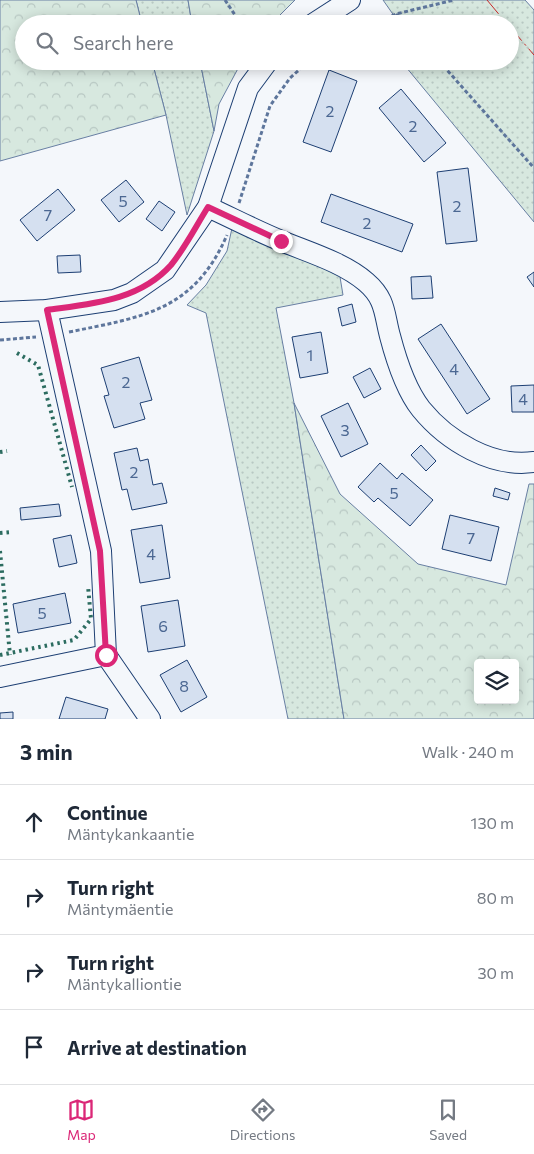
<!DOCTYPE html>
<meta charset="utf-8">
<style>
body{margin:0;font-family:Commissioner,sans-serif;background:#f6f6f7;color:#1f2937}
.controls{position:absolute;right:15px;bottom:15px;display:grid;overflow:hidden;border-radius:5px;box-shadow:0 2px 12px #0003}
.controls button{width:45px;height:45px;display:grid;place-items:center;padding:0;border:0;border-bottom:1px solid #e0e1e3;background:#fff;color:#1f2937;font:25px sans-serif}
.stop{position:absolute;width:15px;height:15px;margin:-11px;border:4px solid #db2777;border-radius:50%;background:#fff}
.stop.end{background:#db2777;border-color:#fff;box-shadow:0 1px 5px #0008}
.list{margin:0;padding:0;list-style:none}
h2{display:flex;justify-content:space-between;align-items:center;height:65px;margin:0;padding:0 20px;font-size:21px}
h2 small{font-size:16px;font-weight:400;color:#747a83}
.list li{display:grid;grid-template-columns:32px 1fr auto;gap:15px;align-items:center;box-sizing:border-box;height:75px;padding:0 20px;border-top:1px solid #e0e1e3}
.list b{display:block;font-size:19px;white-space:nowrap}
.list p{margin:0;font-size:16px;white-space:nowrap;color:#747a83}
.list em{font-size:16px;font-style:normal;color:#747a83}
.icon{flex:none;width:28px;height:28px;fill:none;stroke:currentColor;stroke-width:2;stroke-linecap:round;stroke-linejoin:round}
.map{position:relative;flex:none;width:534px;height:719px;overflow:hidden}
.search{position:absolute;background:#fff;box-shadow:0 2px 12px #0003;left:15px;right:15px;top:15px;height:55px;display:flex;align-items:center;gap:12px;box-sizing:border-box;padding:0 18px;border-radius:28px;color:#747a83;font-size:19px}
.sheet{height:365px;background:#fff}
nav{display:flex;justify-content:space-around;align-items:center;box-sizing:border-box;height:70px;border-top:1px solid #e0e1e3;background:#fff;font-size:14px;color:#747a83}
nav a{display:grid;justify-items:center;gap:2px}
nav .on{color:#db2777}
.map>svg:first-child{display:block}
.grass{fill:url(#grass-dots);stroke:#687fa3}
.forest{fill:url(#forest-crowns);stroke:#687fa3;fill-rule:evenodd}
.building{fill:#d5e0f0;stroke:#1d3f73}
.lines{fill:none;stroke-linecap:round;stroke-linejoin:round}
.minor-casing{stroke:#1d3f73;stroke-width:22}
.path{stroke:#5e769c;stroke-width:3;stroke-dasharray:4 2.5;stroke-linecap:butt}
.minor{stroke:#f4f7fb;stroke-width:20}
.hedge{stroke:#2c6c60;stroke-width:4;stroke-dasharray:2.5 4;stroke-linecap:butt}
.power{stroke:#c62828;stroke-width:1;stroke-dasharray:18 4 2.5 4;stroke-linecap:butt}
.route{stroke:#db2777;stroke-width:6}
.labels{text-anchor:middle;stroke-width:4;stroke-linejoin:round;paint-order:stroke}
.number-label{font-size:16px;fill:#4b6792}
</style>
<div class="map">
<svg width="534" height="719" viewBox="0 0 534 719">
<defs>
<pattern id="grass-dots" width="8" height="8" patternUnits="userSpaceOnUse" patternTransform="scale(1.25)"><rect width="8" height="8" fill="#d7e8df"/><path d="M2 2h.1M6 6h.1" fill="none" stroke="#b8c8c3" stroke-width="1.8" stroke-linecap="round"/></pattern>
<pattern id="forest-crowns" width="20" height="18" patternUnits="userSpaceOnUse" patternTransform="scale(1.25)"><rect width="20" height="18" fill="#d7e8df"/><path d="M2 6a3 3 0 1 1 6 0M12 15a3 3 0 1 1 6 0" fill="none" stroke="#b8c8c3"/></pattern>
</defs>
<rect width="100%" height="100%" fill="#f4f7fb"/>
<g class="grass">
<polygon points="136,0 188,0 192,24 142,24"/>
<polygon points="383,0 525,0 534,10 534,222 401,61 510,61 510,24 386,24 397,20"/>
<polygon points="152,61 200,61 214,131 187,215 166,115"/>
<polygon points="234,219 338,265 343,295 276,308 294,403 344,719 288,719 206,313 187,305 206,285 227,251"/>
</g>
<g class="forest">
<polygon points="0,0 136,0 142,24 24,24 24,61 152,61 166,115 0,161"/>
<polygon points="188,0 295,0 271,24 192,24"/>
<polygon points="200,61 242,61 219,104 214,131"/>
<path d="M294 403 340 494 418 564 506 585 529 484H534V719H344ZM478 663H515V700H478Z"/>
</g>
<g class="building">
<polygon points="329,70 357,81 331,152 303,142"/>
<polygon points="401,89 446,143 424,162 379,108"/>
<polygon points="468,168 477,241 446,244 437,172"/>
<polygon points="126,180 144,202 119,222 101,200"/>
<polygon points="58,189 75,210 37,241 20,220"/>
<polygon points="331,194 413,224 402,252 321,222"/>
<polygon points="159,201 175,212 162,231 146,219"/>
<polygon points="80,255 81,272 58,273 57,256"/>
<polygon points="534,272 534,287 527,277"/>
<polygon points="431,276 433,298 412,299 411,277"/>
<polygon points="352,304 356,322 342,326 338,308"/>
<polygon points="441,324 490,399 467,414 418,339"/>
<polygon points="321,332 328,373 300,378 292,337"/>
<polygon points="139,357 152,400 140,403 145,419 114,428 104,396 109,395 101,368"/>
<polygon points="370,368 381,389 364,398 353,377"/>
<polygon points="534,385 534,412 512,412 511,386"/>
<polygon points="348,403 368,444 341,457 321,416"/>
<polygon points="421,445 436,461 426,471 411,455"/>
<polygon points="137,448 140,461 148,459 153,485 162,483 167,503 132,510 127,489 122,490 114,453"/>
<polygon points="380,463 397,479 402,473 433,500 410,526 378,498 374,502 358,487"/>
<polygon points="495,488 510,493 508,500 493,496"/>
<polygon points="59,504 61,516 21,520 20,508"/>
<polygon points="450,515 499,527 491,561 442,549"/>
<polygon points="162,525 170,578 140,583 131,530"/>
<polygon points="71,535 77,563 59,567 53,539"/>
<polygon points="65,593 71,623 18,633 13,604"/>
<polygon points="178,600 185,646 148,652 141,606"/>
<polygon points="187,660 207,697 181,712 160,675"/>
<polygon points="66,697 108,709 105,719 59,719"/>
<polygon points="13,712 13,719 0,719 0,713"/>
</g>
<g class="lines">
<defs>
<g id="minor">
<polyline points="313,24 350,0"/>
<path d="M208 207C234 219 259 232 284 242 311 253 344 263 366 282 386 299 384 314 390 336 396 359 406 390 421 409 447 441 492 468 534 462"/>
<polyline points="47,310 101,551 106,655 150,719"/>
<polyline points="0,312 47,310 114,300 132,293 165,270 208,207 248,88 268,61"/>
<polyline points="0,677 106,655"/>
</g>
</defs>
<use href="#minor" class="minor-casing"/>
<g class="path">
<polyline points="225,0 241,24"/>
<polyline points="396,14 405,24"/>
<polyline points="374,24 396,14 454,0"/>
<polyline points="439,61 534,168"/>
<polyline points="239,203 270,106 290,78 309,61"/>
<path d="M69 332C143 317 194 311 227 235"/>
<polyline points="0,340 36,337"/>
</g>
<use href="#minor" class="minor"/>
<g class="hedge">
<polyline points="17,353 38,365 72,487"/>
<polyline points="0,452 7,451"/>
<polyline points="0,533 12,532"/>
<polyline points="0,551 10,655"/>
<polyline points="0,655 74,640 91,619 88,586"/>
</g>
<g class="power">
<polyline points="487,0 507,24"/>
<polyline points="510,27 534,55"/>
</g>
</g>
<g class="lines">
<path class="route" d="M106 655 100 551 47 310C90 304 139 301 171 265 185 248 196 226 208 207L281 241"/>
</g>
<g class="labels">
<g class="number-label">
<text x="330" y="117">2</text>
<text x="413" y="132">2</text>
<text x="123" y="207">5</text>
<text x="457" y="212">2</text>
<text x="48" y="221">7</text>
<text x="367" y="229">2</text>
<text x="310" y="361">1</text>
<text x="454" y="375">4</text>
<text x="126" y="388">2</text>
<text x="523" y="405">4</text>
<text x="345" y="436">3</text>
<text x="134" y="478">2</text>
<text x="394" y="499">5</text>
<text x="471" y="544">7</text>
<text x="151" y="560">4</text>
<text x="42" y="619">5</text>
<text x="163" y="632">6</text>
<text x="184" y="692">8</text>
</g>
</g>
</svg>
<div class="controls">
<button><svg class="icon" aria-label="layers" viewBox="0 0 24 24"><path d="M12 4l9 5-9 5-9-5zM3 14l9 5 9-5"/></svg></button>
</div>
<div class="stop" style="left:106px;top:655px"></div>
<div class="stop end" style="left:281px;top:241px"></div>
<div class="search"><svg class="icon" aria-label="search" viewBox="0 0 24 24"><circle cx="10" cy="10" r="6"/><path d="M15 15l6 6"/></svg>Search here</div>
</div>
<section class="sheet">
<h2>3 min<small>Walk · 240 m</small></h2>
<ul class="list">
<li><svg class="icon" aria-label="ahead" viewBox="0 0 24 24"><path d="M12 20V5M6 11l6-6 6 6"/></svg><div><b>Continue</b><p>Mäntykankaantie</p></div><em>130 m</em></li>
<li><svg class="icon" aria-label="right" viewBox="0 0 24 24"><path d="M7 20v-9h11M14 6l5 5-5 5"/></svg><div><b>Turn right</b><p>Mäntymäentie</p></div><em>80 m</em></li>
<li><svg class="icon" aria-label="right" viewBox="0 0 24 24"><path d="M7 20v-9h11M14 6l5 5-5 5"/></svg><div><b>Turn right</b><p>Mäntykalliontie</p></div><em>30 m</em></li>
<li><svg class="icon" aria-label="arrive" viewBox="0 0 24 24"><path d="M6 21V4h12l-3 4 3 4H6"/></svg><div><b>Arrive at destination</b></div></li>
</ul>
</section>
<nav>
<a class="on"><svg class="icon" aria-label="map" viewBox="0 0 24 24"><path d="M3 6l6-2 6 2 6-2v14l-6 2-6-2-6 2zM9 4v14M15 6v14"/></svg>Map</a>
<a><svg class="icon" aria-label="directions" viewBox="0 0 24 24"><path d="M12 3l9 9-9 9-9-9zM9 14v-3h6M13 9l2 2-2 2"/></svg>Directions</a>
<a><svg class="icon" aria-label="saved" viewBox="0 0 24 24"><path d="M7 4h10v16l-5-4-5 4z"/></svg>Saved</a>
</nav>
